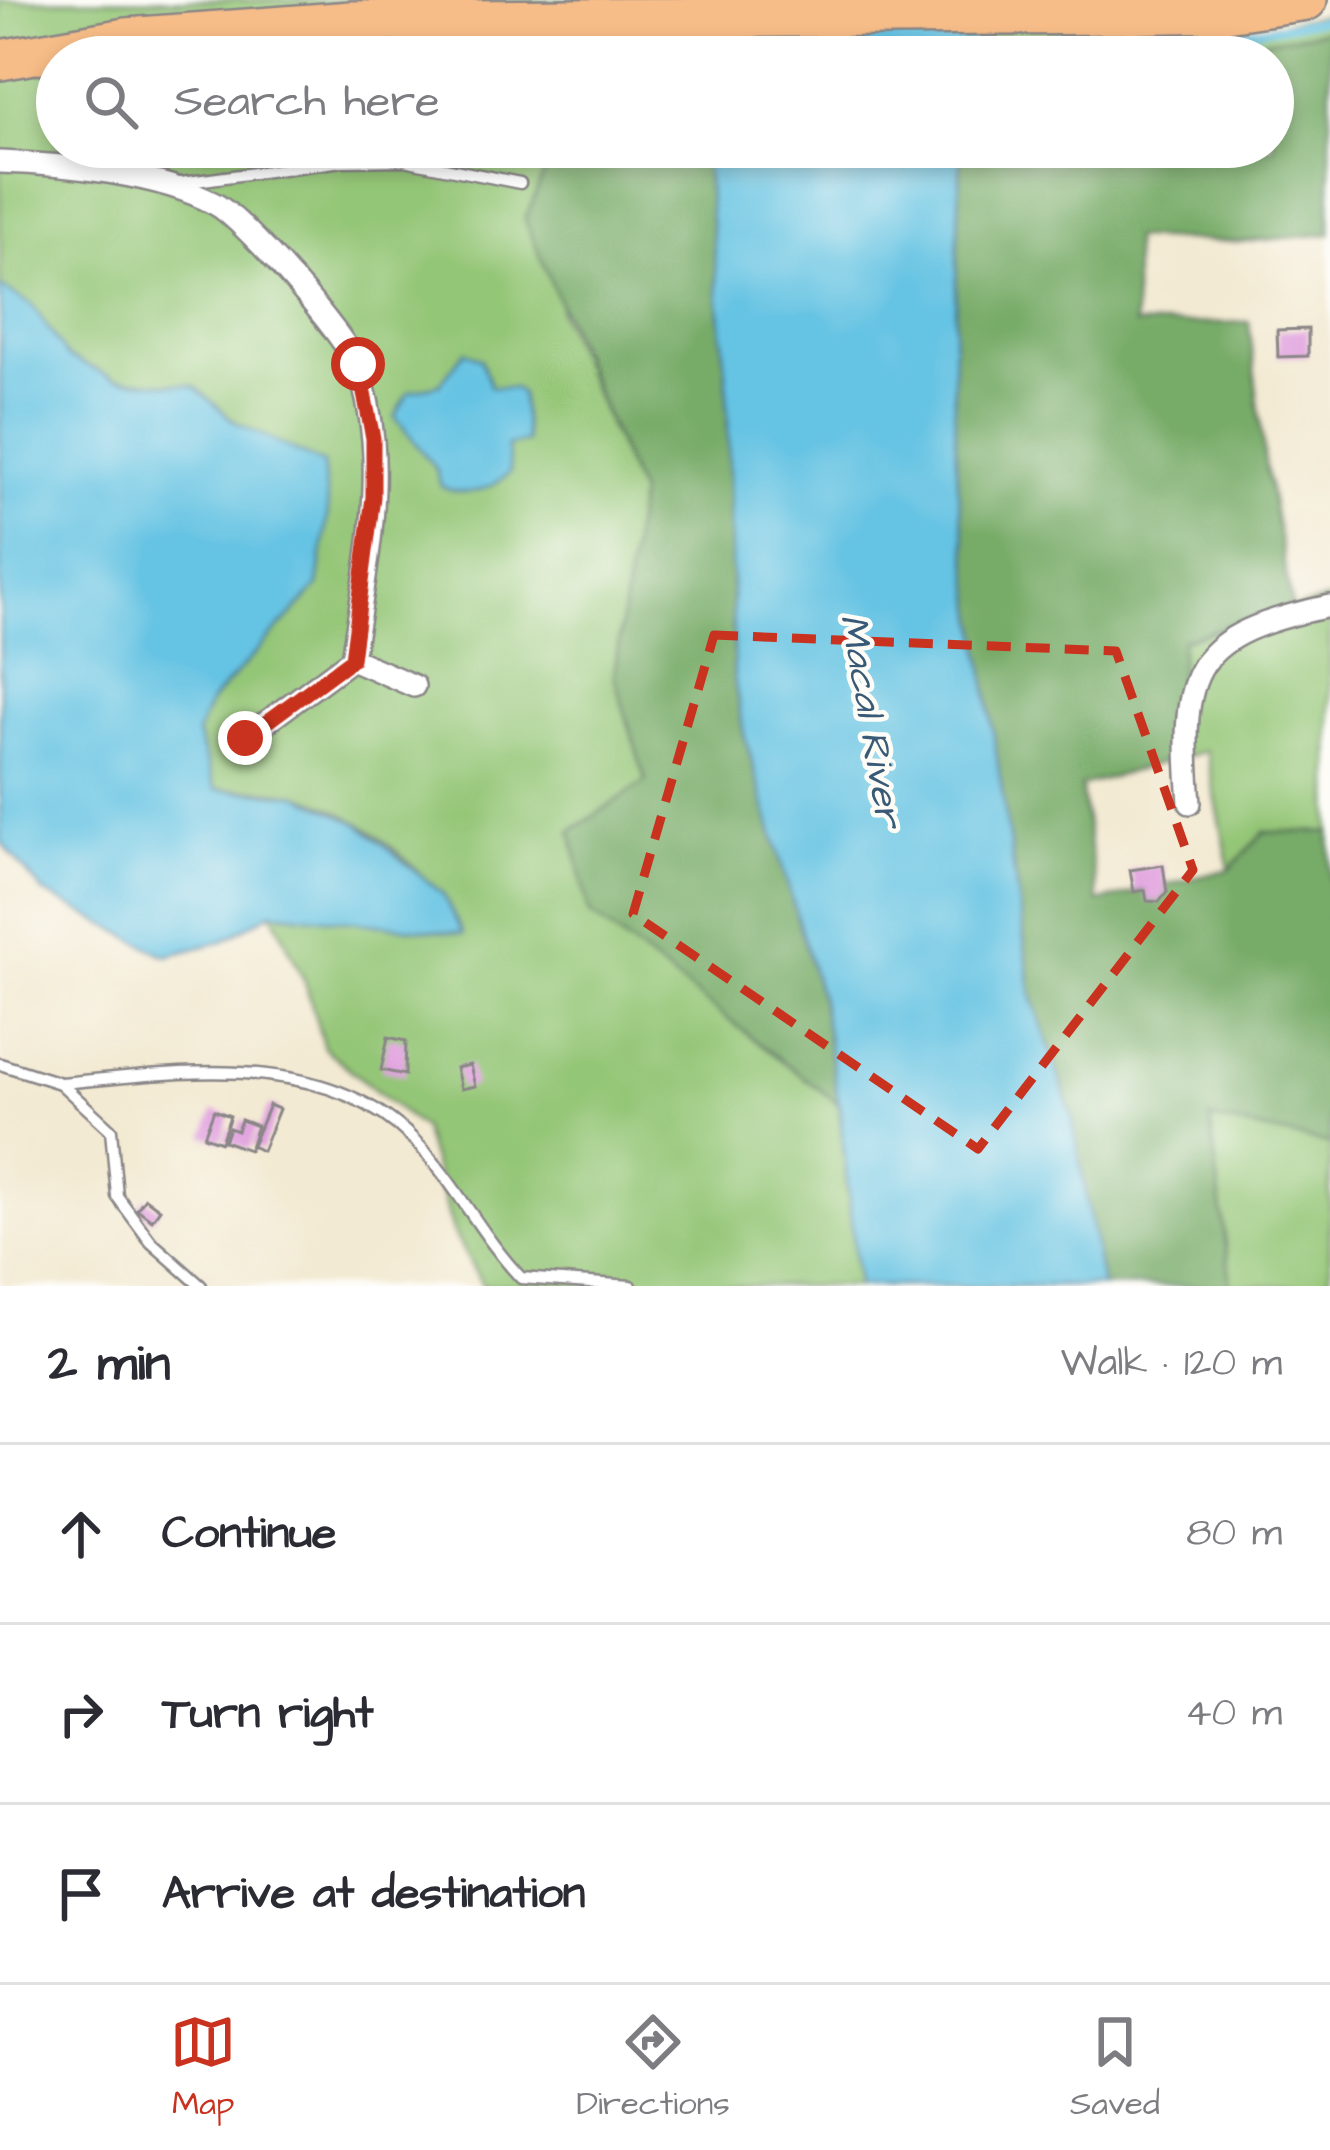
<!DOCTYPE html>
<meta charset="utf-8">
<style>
body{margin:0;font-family:"Architects Daughter",sans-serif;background:#f2f2f3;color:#2b2b33}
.stop{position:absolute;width:36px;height:36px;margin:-27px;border:9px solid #c8321e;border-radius:50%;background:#fff}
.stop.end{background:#c8321e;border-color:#fff;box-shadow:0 3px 12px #0008}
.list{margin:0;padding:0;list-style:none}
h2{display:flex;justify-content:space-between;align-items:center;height:156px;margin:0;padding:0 48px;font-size:51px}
h2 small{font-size:39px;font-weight:400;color:#7c7c81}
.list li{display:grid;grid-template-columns:78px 1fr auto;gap:36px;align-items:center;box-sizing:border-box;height:180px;padding:0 48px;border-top:3px solid #e1e1e2}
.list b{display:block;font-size:45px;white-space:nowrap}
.list em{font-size:39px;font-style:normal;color:#7c7c81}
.icon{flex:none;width:66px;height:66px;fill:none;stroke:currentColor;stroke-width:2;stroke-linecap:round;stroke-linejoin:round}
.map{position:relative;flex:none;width:1330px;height:1286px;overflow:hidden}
.search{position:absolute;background:#fff;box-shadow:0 6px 18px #0003;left:36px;right:36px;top:36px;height:132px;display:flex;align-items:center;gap:30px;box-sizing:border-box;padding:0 42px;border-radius:66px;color:#7c7c81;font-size:45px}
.sheet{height:696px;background:#fff}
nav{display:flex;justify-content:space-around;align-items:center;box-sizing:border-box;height:168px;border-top:3px solid #e1e1e2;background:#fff;font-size:33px;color:#7c7c81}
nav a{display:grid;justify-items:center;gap:6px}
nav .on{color:#c8321e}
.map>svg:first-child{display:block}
.green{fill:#94c677;stroke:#5b7459;stroke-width:3}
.forest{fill:#77ab68;stroke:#4c6652;stroke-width:3}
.water{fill:#65c3e3;stroke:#44728f;stroke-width:3}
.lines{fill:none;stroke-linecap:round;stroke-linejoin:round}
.stream{stroke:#65c3e3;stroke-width:8}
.building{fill:#e1a2df}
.lane-casing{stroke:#8a8687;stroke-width:15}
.street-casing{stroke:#8a8687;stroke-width:26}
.highway-casing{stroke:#8a8687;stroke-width:44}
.lane{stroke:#fff;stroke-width:10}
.street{stroke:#fff;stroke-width:21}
.highway{stroke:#f7bd88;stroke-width:39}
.route{stroke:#c8321e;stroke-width:15}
.marked{fill:none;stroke:#c8321e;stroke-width:9;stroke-dasharray:24 15;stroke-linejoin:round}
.labels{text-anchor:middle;stroke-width:9;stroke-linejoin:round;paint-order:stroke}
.water-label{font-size:39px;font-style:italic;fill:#395a76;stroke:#fdfcf7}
</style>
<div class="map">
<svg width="1330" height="1286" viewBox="0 0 1330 1286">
<rect width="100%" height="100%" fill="#fdfcf7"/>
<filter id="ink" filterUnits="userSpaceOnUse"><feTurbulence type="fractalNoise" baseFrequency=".00833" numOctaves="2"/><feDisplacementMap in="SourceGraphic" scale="24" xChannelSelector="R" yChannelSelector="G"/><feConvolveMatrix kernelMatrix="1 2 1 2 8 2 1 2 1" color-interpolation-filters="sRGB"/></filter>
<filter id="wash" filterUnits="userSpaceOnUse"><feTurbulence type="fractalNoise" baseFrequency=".004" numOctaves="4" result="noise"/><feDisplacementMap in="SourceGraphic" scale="48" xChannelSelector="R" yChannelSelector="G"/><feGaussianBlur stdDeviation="2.7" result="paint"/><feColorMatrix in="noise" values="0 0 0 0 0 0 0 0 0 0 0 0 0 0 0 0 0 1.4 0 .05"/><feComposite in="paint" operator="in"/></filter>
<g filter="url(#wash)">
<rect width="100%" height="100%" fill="#f3ead3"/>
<g class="green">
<path d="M0 0H700L698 57H57V147H585L554 149 560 314 639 494 614 676 646 781 589 912 839 1104 858 1286H483L454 1234 422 1128 324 1048 305 982 272 912 462 932C433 874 365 815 300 796 274 788 241 791 215 789L197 733 210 702 318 586 323 464 235 422 194 386 116 379 67 357 32 305 0 286Z"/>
<polygon points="968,0 1122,34 1252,29 1330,14 1330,30 1242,45 966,48"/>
<polygon points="1330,599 1330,832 1264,832 1230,869 1206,751 1172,760 1181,640"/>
<polygon points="1210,1118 1330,1144 1330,1286 1231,1286"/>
</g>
<g class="forest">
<polygon points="1330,30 1330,234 1240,242 1133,238 1135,325 1249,322 1265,463 1292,606 1182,640 1172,760 1081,786 1098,902 1230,869 1264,832 1330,832 1330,1144 1210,1119 1231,1286 1102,1286 1072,1116 1032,995 957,486 953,372 961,147 1273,147 1273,57 965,57 966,48 1242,45"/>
<polygon points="704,147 727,384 734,679 744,734 821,1000 839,1104 589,913 571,831 646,781 614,676 639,494 525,220 554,148"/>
</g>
<g class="water">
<polygon points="700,0 968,0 965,57 698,57"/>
<polygon points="704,147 961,147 953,372 957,486 1032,995 1072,1116 1102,1286 858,1286 839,1104 821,1000 744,734 734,679 727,384"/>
<polygon points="0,286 32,305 68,357 116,379 194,386 235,422 323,464 328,511 318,586 210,702 197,734 215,789 298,795 359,824 442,893 463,934 272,912 221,942 166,956 43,892 0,841"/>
<path d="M465 351 481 359 491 387 514 388 521 394 526 442 507 446 510 472C492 490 465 499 441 486L436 469 395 417 409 392 440 384Z"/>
</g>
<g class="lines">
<polyline class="stream" points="960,44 1195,40 1330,19"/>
</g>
<g id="blocks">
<g class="building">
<polygon points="1308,329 1308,356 1278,357 1277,330"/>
<polygon points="1163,865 1167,892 1159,902 1147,901 1145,890 1134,892 1130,870"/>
<polygon points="388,1037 406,1041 405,1075 381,1070"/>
<polygon points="470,1065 475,1086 461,1089 456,1068"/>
<polygon points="269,1105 279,1109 262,1151 252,1146"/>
<polygon points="214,1110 230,1116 221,1142 204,1136"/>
<polygon points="241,1120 257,1126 249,1150 224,1141 229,1128 237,1131"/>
<polygon points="145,1198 160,1209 152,1220 137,1209"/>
</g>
</g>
</g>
<g filter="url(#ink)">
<use href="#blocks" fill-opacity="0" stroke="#8a8687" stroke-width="3"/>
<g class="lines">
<defs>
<g id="lane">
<polyline points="181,183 342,161 404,160 520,183"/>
<polyline points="0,1064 60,1083 111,1130 117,1196 151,1242 201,1286"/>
<path d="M60 1083C177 1073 322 1048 413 1139 456 1182 480 1235 521 1278L631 1286"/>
</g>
<g id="street">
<path d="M0 162C61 164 161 174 215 204 244 219 348 338 358 368 366 390 371 418 373 440 379 512 363 588 352 659L414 686"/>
<polyline points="245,738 352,659"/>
<path d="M1190 803C1179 667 1192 635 1330 606"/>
</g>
<polyline id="highway" points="0,60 126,38 351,21 1116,14 1226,12 1307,0"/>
</defs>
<use href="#lane" class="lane-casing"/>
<use href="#street" class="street-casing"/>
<use href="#highway" class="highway-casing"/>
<use href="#lane" class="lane"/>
<use href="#street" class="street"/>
<use href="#highway" class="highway"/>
</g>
</g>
<g class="lines" filter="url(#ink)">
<polyline class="route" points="245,738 352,659 373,497 373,438 358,364"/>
</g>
<path class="marked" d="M714 635 1116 651 1193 870 978 1149 633 914Z"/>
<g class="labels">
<g class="water-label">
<text transform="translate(873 720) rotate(80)" y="14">Macal River</text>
</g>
</g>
</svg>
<div class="stop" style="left:358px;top:364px"></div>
<div class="stop end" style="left:245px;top:738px"></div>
<div class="search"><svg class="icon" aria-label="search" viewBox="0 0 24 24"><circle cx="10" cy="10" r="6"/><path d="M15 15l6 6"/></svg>Search here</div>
</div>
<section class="sheet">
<h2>2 min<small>Walk · 120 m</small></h2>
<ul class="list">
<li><svg class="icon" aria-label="ahead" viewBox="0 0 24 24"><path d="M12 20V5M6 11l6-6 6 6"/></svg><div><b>Continue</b></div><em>80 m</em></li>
<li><svg class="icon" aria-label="right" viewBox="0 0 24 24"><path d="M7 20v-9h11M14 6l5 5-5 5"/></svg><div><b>Turn right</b></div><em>40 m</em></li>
<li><svg class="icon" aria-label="arrive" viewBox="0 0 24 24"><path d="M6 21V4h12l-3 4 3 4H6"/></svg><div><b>Arrive at destination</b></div></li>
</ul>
</section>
<nav>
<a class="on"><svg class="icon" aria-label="map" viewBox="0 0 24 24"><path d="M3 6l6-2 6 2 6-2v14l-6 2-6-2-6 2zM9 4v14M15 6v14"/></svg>Map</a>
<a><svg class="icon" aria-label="directions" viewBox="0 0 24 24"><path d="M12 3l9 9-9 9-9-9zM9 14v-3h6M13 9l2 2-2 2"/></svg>Directions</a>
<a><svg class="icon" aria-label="saved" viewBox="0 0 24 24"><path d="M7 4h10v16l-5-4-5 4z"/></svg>Saved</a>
</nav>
